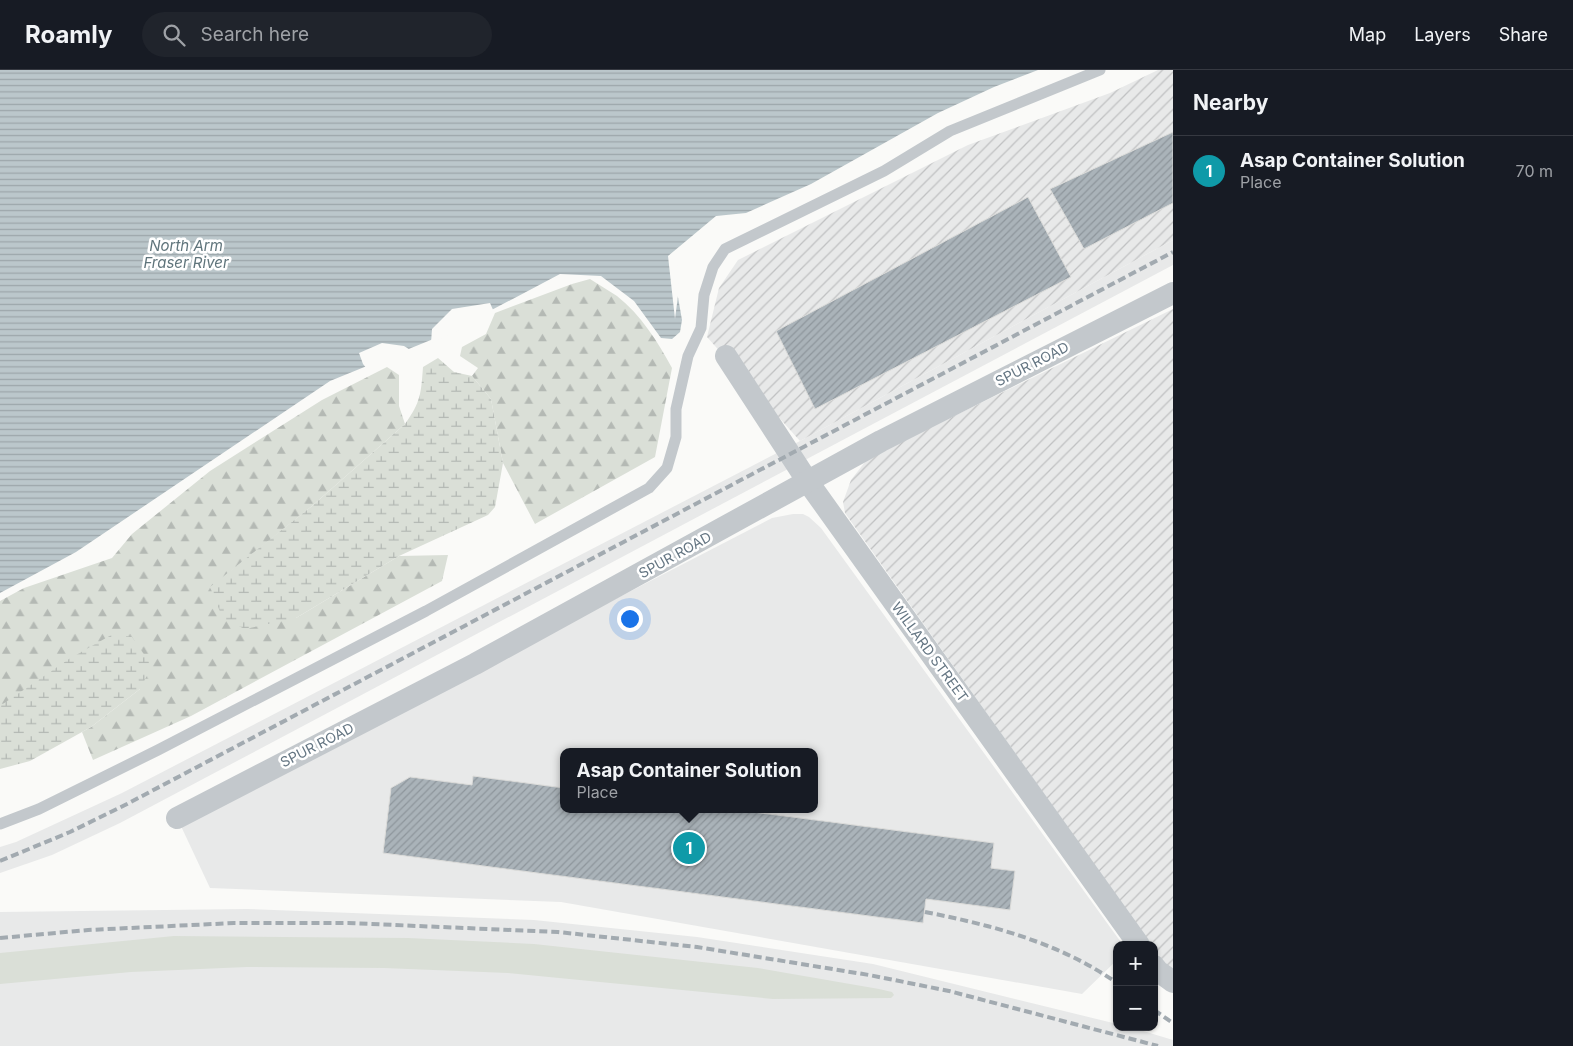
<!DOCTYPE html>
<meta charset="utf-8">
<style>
body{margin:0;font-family:Inter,sans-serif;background:#20242c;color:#f1f3f6}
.controls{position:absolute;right:15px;bottom:15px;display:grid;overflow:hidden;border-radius:10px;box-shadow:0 1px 4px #0004}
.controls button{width:45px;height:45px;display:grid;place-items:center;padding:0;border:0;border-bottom:1px solid #363941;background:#171b24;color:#f1f3f6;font:25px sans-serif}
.you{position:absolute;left:629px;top:548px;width:18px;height:18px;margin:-12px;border:4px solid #fff;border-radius:50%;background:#1a73e8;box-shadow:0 0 0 8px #1a73e833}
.badge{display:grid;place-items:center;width:32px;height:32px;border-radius:50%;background:#ea580c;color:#fff;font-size:16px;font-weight:700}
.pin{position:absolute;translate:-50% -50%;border:2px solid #fff;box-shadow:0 1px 5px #0006}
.popup{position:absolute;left:560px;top:678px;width:258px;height:65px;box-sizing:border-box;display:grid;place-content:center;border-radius:10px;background:#171b24;filter:drop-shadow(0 1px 4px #0005);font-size:16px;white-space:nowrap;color:#9ea1a6}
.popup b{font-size:19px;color:#f1f3f6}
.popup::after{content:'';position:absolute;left:50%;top:100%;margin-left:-10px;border:10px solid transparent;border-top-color:#171b24}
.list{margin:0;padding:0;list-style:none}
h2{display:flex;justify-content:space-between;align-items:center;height:65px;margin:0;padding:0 20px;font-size:21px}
h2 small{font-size:16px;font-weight:400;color:#9ea1a6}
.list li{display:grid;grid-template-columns:32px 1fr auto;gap:15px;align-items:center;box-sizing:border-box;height:70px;padding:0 20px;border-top:1px solid #363941}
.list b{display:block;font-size:19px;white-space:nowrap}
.list p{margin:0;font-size:16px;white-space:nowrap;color:#9ea1a6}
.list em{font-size:16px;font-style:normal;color:#9ea1a6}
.icon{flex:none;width:28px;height:28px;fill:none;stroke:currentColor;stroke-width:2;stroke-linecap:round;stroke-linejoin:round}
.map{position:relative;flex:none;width:1173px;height:976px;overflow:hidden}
header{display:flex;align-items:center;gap:30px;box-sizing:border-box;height:70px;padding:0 25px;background:#171b24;border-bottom:1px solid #363941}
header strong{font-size:24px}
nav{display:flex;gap:28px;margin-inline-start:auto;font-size:18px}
.search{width:350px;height:45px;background:#20242c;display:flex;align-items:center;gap:12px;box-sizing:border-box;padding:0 18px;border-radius:28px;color:#9ea1a6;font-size:19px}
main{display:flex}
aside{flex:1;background:#171b24}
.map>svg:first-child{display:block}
.built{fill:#e8e9e9;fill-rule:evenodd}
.industrial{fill:url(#industrial-furrows)}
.green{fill:#dadfd7}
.forest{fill:url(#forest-firs)}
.wetland{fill:url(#wetland-marsh)}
.water{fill:url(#water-rules)}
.pier{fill:#fafaf8}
.building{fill:url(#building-hatch);stroke:#dcdcda}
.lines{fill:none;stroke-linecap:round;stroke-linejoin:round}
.lane{stroke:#c3c8cc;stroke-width:11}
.street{stroke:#c3c8cc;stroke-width:22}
.rail{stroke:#a2aab0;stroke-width:4;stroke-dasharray:8 4;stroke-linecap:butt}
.labels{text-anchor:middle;stroke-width:5;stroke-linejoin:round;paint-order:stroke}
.street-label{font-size:14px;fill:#657683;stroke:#fff}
.water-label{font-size:15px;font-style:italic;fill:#60757c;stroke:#fff}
</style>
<header>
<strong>Roamly</strong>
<div class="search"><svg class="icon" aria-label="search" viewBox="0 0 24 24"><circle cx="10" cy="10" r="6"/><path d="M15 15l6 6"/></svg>Search here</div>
<nav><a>Map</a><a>Layers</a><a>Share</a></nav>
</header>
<main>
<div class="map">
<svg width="1173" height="976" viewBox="0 0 1173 976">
<defs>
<pattern id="industrial-furrows" width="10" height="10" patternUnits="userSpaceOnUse" patternTransform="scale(1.25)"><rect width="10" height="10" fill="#e8e9e9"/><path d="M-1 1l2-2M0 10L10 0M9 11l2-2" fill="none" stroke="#c0c1c2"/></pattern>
<pattern id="forest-firs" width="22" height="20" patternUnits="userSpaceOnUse" patternTransform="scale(1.25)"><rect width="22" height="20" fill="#dadfd7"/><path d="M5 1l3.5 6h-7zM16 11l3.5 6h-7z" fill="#b4b9b4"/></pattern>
<pattern id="wetland-marsh" width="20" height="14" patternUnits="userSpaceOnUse" patternTransform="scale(1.25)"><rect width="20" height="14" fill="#dadfd7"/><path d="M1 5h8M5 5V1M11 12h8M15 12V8" fill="none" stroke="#b4b9b4"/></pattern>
<pattern id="water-rules" width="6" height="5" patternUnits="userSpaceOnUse" patternTransform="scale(1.25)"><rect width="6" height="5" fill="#bbc7cb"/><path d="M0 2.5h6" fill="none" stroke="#9ca6aa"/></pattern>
<pattern id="building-hatch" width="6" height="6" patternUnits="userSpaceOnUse" patternTransform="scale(1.25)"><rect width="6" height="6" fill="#aab3b9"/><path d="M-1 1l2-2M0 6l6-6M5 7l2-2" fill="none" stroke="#8e969c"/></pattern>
</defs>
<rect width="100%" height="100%" fill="#fafaf8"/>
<g class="built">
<polygon points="1173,170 1173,195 120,753 52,785 0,803 0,777 16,772 122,723 800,371"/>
<path d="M793 444H803L809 447 821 458 1123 875H1117V890L1082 924 561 832 210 818 180 754 772 448ZM564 682H814V739H564Z"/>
<polygon points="247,839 534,850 697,867 873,894 1117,954 1117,957 1130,957 1173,970 1173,976 0,976 0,842"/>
</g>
<g class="industrial">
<polygon points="1158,0 1173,0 1173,170 800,371 707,267 719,218 738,190 968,75 1110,23"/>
<polygon points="1173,239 1173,908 1154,880 1154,875 1151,875 845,443 843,432 851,410 868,388"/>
</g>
<polygon class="green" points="174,866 408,868 534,874 758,898 879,919 892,922 894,925 891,928 773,929 508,903 384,898 247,897 131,902 0,914 0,883"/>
<g class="forest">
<path d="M590 209C599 215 608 220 617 226 641 245 658 272 672 298L655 387 535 454 503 393 491 329 472 306 478 298 460 286 462 277 486 264 495 243 572 214Z"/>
<polygon points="387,297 399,305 399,336 405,354 312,436 210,518 296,548 399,486 448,485 442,511 191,646 93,690 82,662 91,657 140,619 0,636 0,531 24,518 112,488 132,464 210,401 322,330"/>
</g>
<g class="wetland">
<path d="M438 288 454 302 472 306 491 329 503 393 495 437 488 445 399 486 296 548 245 559 223 549 210 517 312 436 405 354C421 332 421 323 423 297Z"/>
<polygon points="113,564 132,567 152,596 140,619 91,657 30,691 0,699 0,636 69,589"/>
</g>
<polygon class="water" points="0,0 1053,0 955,39 787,133 692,175 675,190 675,210 682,250 680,262 672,269 661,268 634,231 601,206 560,204 448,263 330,311 76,482 0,523"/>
<g class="pier">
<polygon points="1038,0 1056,0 1054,2 956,42 788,136 693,177 677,191 679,218 675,249 668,186 716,146 746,143 811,114 938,43 994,17"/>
<polygon points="490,233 494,242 449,265 431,273 432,259 452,239"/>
<polygon points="382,273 404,276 412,281 367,299 363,294 359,283"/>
</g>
<g class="building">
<polygon points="1173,62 1173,133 1084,179 1050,119"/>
<polygon points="1028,127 1071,207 815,339 776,261"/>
<polygon points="473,706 564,718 564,739 730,739 994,773 991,798 1015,801 1010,840 926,829 923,853 383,783 391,718 410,707 472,715"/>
</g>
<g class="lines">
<polyline class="lane" points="0,754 39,739 158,680 426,541 649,418 667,398 676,367 676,339 688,286 701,258 704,225 713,197 725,179 884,101 950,61 1100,0"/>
<g class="street">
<polyline points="726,286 808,412 1139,875"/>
<polyline points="177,748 475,594 881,371 1173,223"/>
<polyline points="1154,896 1158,901 1173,912"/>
</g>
<g class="rail">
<polyline points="0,791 70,762 127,734 1173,182"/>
<path d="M925 842C992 855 1060 873 1117 913"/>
<polyline points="0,868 88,860 234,853 348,853 558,862 697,877 869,905 949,921 1158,976"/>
<polyline points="1154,940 1173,953"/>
</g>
</g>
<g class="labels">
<g class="street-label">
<text transform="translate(1032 294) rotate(-27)" y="5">SPUR ROAD</text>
<text transform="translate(675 485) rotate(-29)" y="5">SPUR ROAD</text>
<text transform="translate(930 582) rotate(54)" y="5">WILLARD STREET</text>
<text transform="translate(317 675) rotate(-27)" y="5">SPUR ROAD</text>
</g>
<g class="water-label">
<text x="186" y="181">North Arm<tspan x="186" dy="17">Fraser River</tspan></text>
</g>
</g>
</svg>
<div class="controls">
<button>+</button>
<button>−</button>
</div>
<div class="you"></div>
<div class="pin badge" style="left:689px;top:778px;background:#0f9aa8">1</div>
<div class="popup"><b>Asap Container Solution</b>Place</div>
</div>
<aside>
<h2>Nearby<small></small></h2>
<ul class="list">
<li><span class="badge" style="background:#0f9aa8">1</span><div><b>Asap Container Solution</b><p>Place</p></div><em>70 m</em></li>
</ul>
</aside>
</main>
